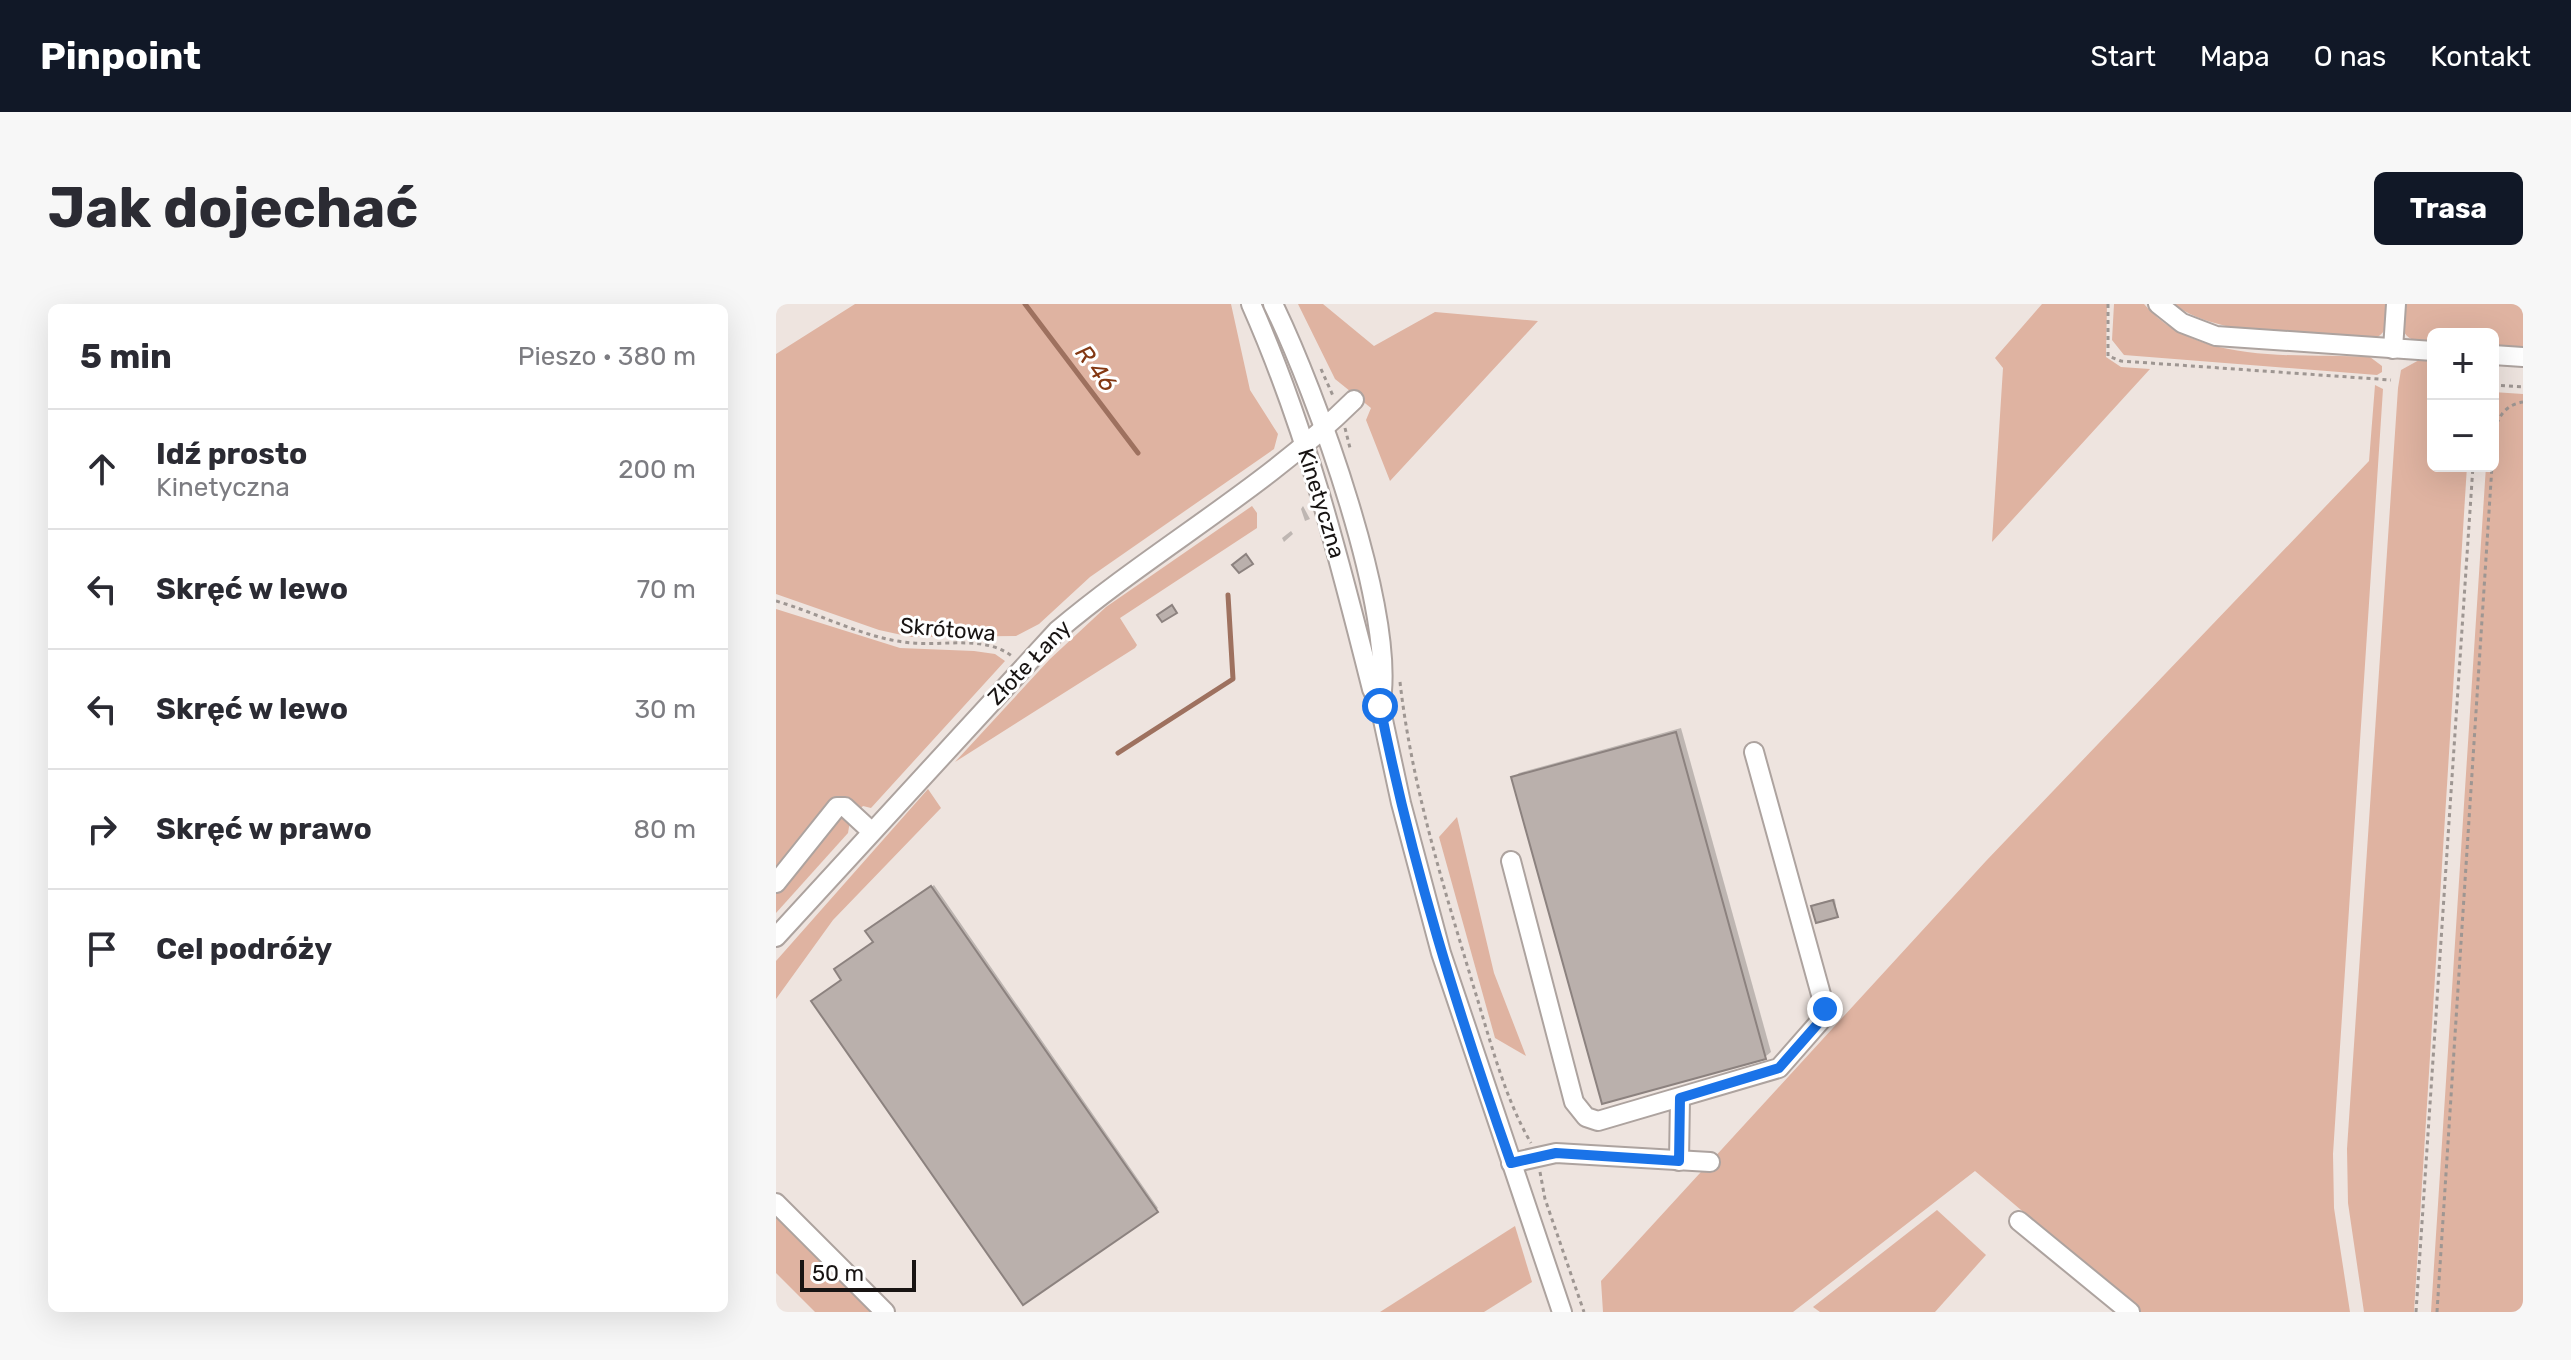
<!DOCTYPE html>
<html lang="pl">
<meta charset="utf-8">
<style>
body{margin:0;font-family:Rubik,sans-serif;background:#f7f7f7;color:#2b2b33}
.controls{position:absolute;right:24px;top:24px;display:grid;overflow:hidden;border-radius:12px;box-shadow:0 8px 32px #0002}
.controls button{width:72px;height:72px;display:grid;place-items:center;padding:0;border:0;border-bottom:2px solid #e1e1e2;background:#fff;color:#2b2b33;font:40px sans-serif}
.scale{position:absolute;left:24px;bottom:20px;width:116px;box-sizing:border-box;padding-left:8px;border:4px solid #181413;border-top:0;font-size:22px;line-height:28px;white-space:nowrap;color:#181413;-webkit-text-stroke:6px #fff;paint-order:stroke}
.stop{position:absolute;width:24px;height:24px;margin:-18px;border:6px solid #1a73e8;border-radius:50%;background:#fff}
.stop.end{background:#1a73e8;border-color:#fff;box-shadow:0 2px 8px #0008}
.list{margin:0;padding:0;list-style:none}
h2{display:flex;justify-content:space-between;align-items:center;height:104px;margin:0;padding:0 32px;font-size:34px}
h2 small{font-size:26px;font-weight:400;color:#7c7c81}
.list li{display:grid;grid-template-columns:52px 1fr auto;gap:24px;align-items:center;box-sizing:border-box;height:120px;padding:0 32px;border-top:2px solid #e1e1e2}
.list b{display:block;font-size:30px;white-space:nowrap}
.list p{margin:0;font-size:26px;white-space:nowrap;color:#7c7c81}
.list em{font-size:26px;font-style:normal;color:#7c7c81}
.icon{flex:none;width:44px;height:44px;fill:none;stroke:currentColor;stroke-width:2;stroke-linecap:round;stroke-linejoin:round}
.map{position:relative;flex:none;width:1747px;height:1008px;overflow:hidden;border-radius:12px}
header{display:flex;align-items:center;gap:48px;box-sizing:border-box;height:112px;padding:0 40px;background:#111827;color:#fff}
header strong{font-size:38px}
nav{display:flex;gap:44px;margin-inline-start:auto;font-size:28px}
.intro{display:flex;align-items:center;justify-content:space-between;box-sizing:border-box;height:192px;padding:0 48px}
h1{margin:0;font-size:56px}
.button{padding:20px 36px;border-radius:12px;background:#111827;color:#fff;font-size:28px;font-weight:700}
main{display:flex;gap:48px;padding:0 48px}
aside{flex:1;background:#fff;border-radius:12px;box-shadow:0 8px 32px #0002}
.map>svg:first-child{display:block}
.green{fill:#dfb3a1}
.shadow{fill:#0003}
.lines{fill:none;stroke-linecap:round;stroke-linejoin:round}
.stream{stroke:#9e715f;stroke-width:5}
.building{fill:#bab0ac;stroke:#8c827f;stroke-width:2}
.minor-casing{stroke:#ada39f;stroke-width:22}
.path{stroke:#9e9692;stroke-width:3;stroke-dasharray:4 4;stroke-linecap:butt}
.minor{stroke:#fff;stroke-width:18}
.route{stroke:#1a73e8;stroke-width:10}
.labels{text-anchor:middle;stroke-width:6;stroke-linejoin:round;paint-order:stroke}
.street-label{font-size:22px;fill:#181413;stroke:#fff}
.water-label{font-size:24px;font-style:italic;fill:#833813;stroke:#fff}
</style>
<header>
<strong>Pinpoint</strong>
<nav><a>Start</a><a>Mapa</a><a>O nas</a><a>Kontakt</a></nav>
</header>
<div class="intro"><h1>Jak dojechać</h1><a class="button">Trasa</a></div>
<main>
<aside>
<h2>5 min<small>Pieszo · 380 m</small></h2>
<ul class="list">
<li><svg class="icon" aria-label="ahead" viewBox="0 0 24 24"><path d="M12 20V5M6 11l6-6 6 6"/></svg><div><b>Idź prosto</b><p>Kinetyczna</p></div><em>200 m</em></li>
<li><svg class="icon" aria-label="left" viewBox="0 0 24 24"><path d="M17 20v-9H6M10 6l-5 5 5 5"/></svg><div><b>Skręć w lewo</b></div><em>70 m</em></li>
<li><svg class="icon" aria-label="left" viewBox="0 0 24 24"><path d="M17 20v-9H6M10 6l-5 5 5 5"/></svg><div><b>Skręć w lewo</b></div><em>30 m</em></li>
<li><svg class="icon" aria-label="right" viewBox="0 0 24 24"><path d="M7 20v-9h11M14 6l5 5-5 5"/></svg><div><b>Skręć w prawo</b></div><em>80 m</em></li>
<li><svg class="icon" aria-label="arrive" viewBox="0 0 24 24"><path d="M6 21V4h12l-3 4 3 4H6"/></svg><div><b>Cel podróży</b></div></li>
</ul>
</aside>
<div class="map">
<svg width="1747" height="1008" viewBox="0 0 1747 1008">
<rect width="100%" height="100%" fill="#eee4df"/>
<g class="green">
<polygon points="79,0 455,0 474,86 502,130 498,145 314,273 263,320 240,332 135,333 103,326 0,290 0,50"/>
<polygon points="522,0 547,0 598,42 659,8 762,17 614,177 590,116 595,104 559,75"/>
<polygon points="1266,0 1331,0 1330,53 1345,63 1374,65 1216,238 1227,64 1219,54"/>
<path d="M1338 0H1368C1420 62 1520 49 1594 53L1606 62V68L1601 71 1348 51 1336 36Z"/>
<path d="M1398 0H1613C1612 16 1613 29 1597 35 1541 31 1441 34 1398 0Z"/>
<path d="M1627 0H1747V44L1717 42V30H1657V39C1625 37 1625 29 1627 0Z"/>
<polygon points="1645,55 1657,56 1657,162 1691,162 1638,1008 1588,1008 1572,899 1571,845 1622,84 1625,66"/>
<polygon points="1599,81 1607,85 1557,850 1558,904 1574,1008 1365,1008 1199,867 1017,1008 827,1008 825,977 1210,557 1593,157"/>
<polygon points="1717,88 1747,90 1747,1008 1655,1008 1710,162 1717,162"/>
<polygon points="476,202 481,209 481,224 344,314 361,341 359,344 179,458 274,355 330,303"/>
<polygon points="0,305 124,344 198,347 219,350 229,357 95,504 87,502 83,506 71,496 0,566"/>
<polygon points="152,485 165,504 57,616 0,695 0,657"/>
<polygon points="66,513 74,517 72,529 0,609 0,589 59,515"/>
<polygon points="681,513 718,669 750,752 719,734 663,533"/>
<polygon points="1161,906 1210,951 1159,1008 1044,1008 1037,1003"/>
<polygon points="0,908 100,1008 39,1008 0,969"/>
<polygon points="739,922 756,978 708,1008 604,1008"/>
</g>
<g class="shadow">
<polygon points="527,202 534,215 529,217 525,205"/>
<polygon points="515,227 517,230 508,238 506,234"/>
<polygon points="905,424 995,748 989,753 737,474 743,469"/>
<polygon points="158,581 382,904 380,906 68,675 99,638 94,625"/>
<polygon points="1059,595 1061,611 1037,603 1039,600"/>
</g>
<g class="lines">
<g class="stream">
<polyline points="249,0 362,149"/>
<polyline points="342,449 457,375 452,291"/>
</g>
</g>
<g class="building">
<polygon points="470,250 477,260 463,269 456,261"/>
<polygon points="396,301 401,309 386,318 381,311"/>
<polygon points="900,428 990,755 826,800 735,473"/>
<polygon points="155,582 382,908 247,1001 35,697 65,676 58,665 97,638 89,627"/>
<polygon points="1057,596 1062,613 1040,619 1035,602"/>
</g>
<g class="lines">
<defs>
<g id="minor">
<path d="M475 0C530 124 563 254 596 385L604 402 625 499 665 649 786 1008"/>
<path d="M497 0C539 86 622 311 604 402"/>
<polyline points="1382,0 1406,19 1440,32 1657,47"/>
<polyline points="1617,45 1620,0"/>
<polyline points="1717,51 1747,53"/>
<polyline points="735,557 798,798 810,813 822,817 1003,764 1046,715 1049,705 978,448"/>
<polyline points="0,579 61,503 69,503 95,527"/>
<path d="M0 633 281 327C377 246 489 184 578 96"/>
<polyline points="903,857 904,794"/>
<polyline points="735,859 780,849 934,858"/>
<polyline points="0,899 109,1008"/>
<polyline points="1243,917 1354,1008"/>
</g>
</defs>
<use href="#minor" class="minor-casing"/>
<g class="path">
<polyline points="1332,0 1332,52 1345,57 1615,76"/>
<polyline points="545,65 558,94"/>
<polyline points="1717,81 1747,83"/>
<polyline points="569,124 574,144"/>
<path d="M1717 143C1718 122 1723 102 1747 98"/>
<path d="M0 297C45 310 89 335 136 339 169 342 210 331 237 353"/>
<path d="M624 378C636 483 668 584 698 684 714 735 728 793 755 839"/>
<polyline points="764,868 769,895 808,1008"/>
<polyline points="1640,1008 1697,162"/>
<polyline points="1661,1008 1716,162"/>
</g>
<use href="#minor" class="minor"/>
</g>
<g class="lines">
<path class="route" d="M604 402C635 558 682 709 735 859L780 849 903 857 904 794 1003 764 1046 715 1049 705"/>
</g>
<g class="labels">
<g class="street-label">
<text transform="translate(546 199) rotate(73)" y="8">Kinetyczna</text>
<text transform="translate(172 325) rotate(5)" y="8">Skrótowa</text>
<text transform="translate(253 358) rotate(-46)" y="8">Złote Łany</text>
</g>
<g class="water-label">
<text transform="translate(320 64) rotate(53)" y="8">R 46</text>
</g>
</g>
</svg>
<div class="controls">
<button>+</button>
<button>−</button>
</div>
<div class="scale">50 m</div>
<div class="stop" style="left:604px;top:402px"></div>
<div class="stop end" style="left:1049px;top:705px"></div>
</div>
</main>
